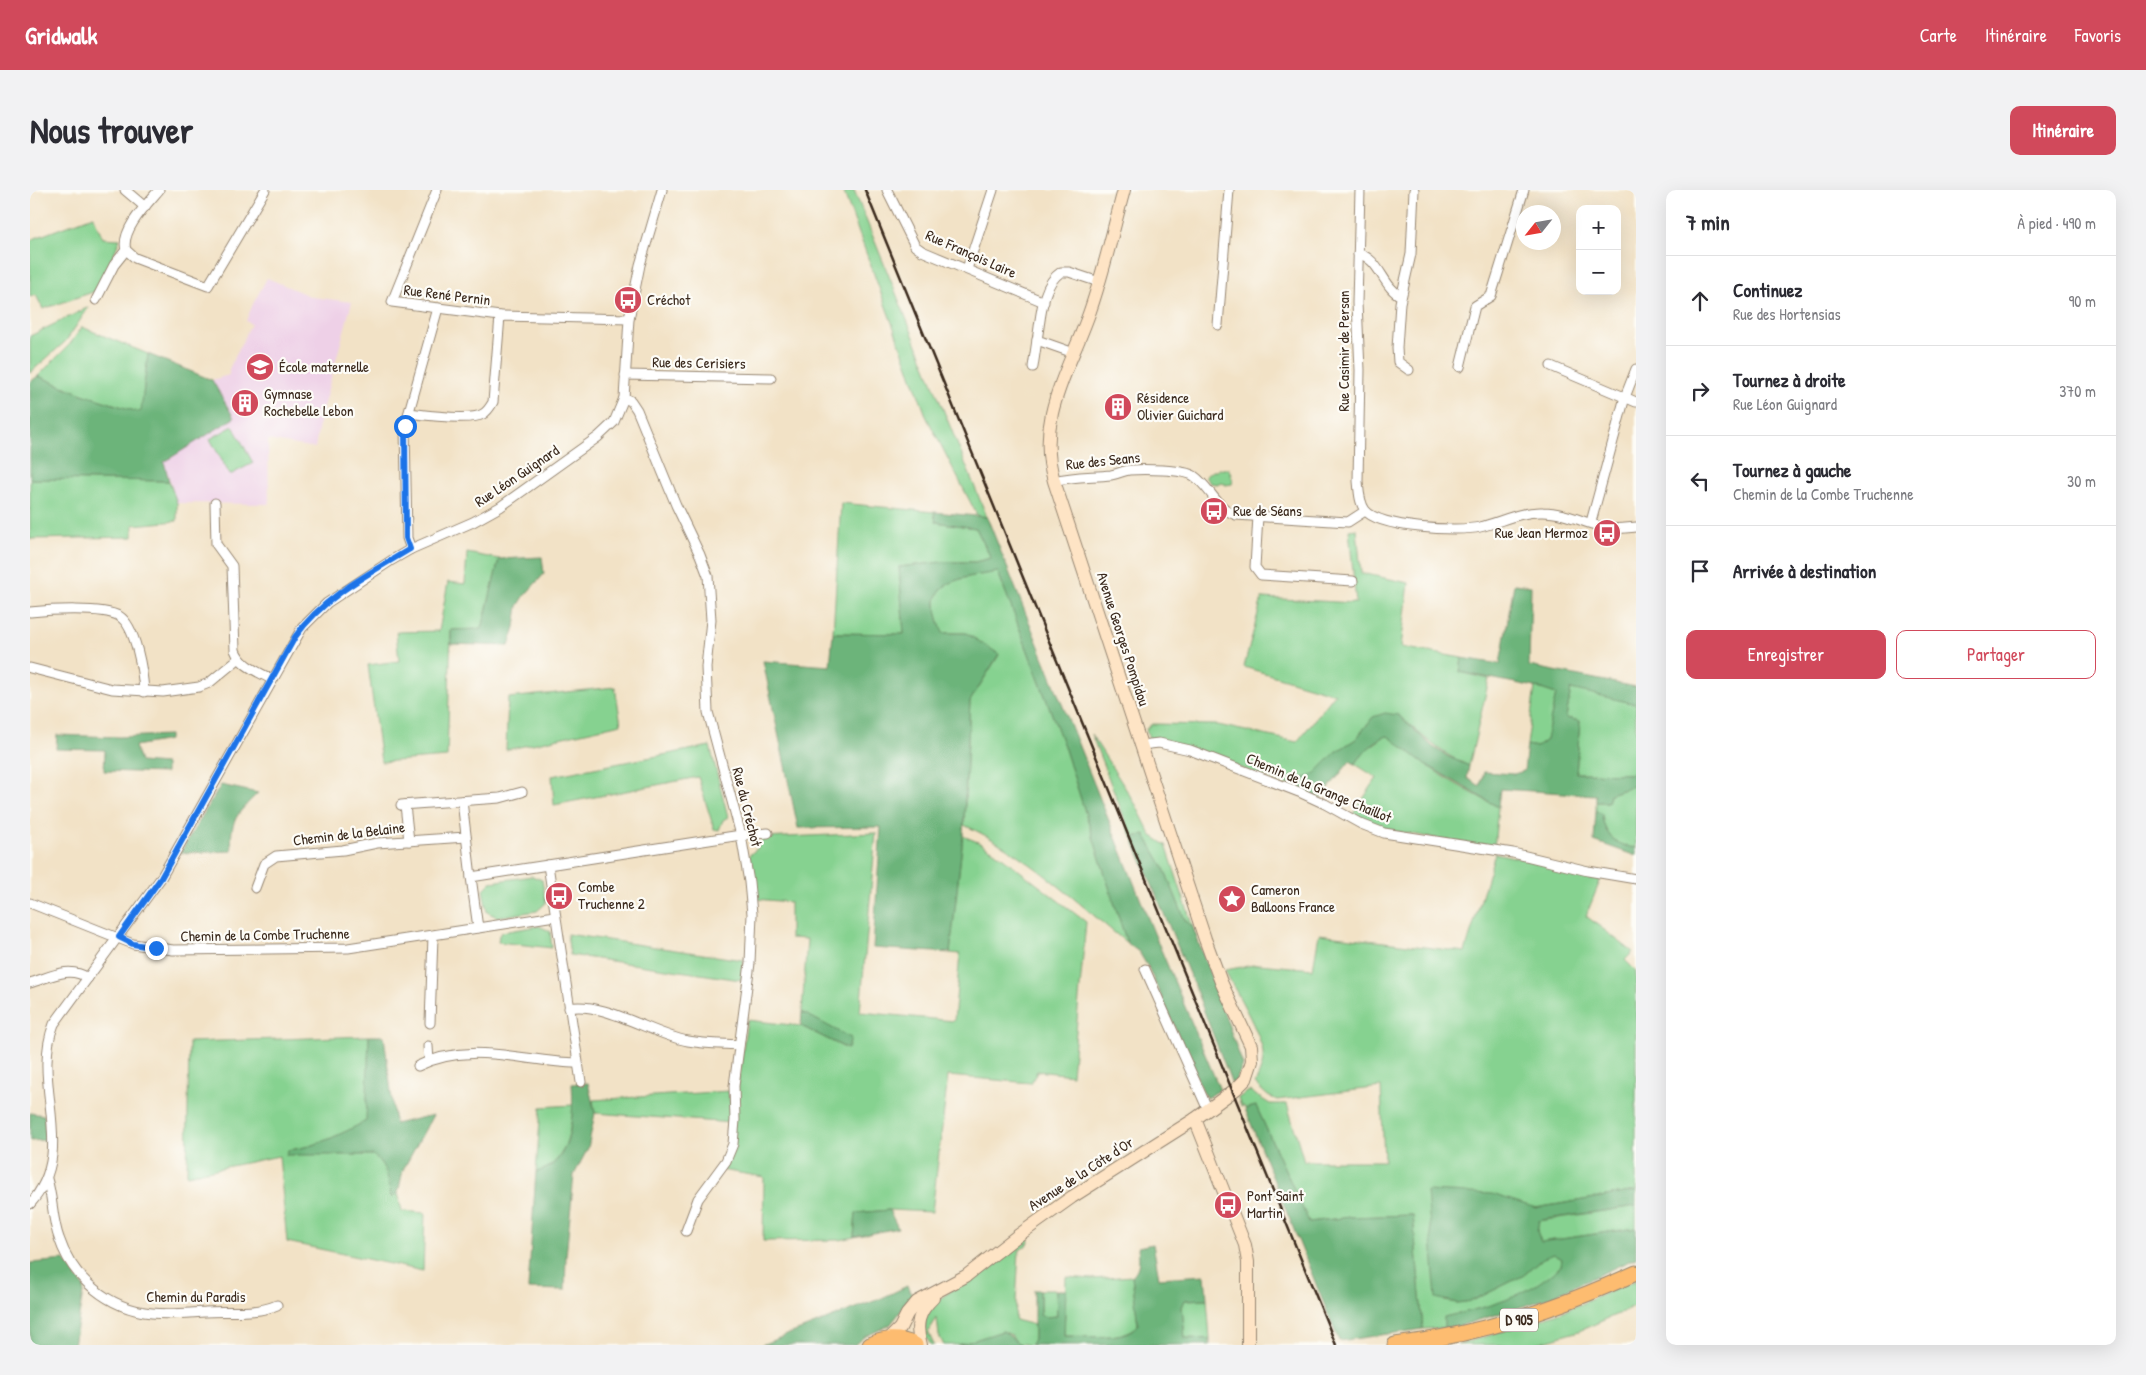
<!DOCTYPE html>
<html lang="fr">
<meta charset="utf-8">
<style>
body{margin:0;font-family:"Patrick Hand",sans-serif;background:#f2f2f3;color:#2b2b33}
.controls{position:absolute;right:15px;top:15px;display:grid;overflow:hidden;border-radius:10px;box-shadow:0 5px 20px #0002}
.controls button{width:45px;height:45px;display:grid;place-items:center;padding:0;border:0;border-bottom:1px solid #e1e1e2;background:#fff;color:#2b2b33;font:25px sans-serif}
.compass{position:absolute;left:1486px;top:15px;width:45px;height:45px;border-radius:50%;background:#fff;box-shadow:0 5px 20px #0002;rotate:239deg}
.stop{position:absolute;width:15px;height:15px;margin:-11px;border:4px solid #1a73e8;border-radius:50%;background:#fff}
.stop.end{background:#1a73e8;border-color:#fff;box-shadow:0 1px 5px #0008}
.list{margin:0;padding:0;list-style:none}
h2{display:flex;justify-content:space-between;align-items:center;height:65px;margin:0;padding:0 20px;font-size:21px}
h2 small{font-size:16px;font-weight:400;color:#7c7c81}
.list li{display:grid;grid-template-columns:32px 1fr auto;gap:15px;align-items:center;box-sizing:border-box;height:90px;padding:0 20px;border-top:1px solid #e1e1e2}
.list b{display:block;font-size:19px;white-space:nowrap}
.list p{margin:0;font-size:16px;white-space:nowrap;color:#7c7c81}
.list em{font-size:16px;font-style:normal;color:#7c7c81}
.actions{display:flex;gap:10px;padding:15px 20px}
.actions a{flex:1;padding:11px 0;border:1px solid #d1495b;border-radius:10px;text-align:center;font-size:18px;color:#d1495b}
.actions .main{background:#d1495b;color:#fff}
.icon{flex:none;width:28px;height:28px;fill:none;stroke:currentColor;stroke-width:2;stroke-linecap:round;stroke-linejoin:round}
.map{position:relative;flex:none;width:1606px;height:1155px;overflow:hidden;border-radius:10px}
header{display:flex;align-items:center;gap:30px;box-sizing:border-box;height:70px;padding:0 25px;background:#d1495b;color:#fff}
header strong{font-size:24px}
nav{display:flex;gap:28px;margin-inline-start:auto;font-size:18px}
.intro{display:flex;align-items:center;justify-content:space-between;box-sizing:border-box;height:120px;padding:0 30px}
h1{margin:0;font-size:35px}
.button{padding:12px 22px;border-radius:10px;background:#d1495b;color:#fff;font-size:18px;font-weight:700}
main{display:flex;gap:30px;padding:0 30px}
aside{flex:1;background:#fff;border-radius:10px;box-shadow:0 5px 20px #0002}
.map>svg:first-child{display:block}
.built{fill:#eed0e7}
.green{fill:#86d290;stroke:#607e57}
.forest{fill:#6cb47a;stroke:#546f4c}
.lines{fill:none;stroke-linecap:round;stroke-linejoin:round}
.minor-casing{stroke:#968672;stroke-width:11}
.secondary-casing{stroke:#968672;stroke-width:14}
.primary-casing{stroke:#968672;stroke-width:17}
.minor{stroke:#fff;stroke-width:9}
.secondary{stroke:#fee4c5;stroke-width:12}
.primary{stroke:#fdbc6f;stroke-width:15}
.rail{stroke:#3b2a1e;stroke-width:2.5}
.route{stroke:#1a73e8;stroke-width:6}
.labels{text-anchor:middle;stroke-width:4.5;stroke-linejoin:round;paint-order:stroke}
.shield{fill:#fdfcf7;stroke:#75695f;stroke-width:1}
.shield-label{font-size:14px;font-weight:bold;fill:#3b2a1e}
.street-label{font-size:15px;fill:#3b2a1e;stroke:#fdfcf7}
.poi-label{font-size:15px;fill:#3b2a1e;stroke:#fdfcf7;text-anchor:start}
</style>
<header>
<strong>Gridwalk</strong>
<nav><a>Carte</a><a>Itinéraire</a><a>Favoris</a></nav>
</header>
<div class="intro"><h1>Nous trouver</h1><a class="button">Itinéraire</a></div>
<main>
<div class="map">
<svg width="1606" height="1155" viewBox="0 0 1606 1155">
<rect width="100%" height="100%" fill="#fdfcf7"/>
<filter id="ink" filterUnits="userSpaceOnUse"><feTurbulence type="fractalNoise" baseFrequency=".02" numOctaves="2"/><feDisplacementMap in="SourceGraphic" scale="10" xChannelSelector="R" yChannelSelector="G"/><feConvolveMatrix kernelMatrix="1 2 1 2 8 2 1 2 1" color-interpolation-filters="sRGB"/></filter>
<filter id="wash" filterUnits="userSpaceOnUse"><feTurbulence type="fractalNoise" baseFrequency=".0096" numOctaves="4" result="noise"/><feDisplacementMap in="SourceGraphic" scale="20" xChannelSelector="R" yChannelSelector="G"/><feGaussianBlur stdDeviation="1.12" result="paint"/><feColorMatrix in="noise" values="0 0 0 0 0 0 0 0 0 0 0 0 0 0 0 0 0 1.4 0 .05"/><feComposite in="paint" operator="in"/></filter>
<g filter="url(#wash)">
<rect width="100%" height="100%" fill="#f2e2c6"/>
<polygon class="built" points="237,88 282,107 322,112 290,228 285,258 238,250 239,314 147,313 134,272 204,228 182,190 199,185 199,179 221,134 216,131 223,114"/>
<g class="green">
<polygon points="813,0 824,0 957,327 947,325 897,228"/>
<polygon points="63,26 73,48 90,49 69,100 13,119 6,105 0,107 0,50"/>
<polygon points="59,117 36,151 0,183 0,146"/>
<polygon points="52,137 118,164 111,222 108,222 52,204 8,186 40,154"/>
<polygon points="203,236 223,273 200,285 180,249"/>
<polygon points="1188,279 1199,279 1203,291 1202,294 1196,295 1191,292 1187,294 1180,293 1175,287 1182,281 1187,281"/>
<polygon points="0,289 139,291 147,313 147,331 103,335 103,347 0,349"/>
<polygon points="811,313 904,322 906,332 946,338 961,368 945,372 912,372 869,377 874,444 803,443"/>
<path d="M1327 339 1331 383 1379 393 1371 457 1432 468 1430 482 1459 489 1439 576C1409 563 1392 545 1368 525L1343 527 1326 549 1306 562 1284 584 1257 595 1143 553 1119 549 1116 539 1122 534 1188 535 1267 552 1305 504 1214 477 1232 408 1326 413 1319 340Z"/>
<polygon points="437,363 469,369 452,439 421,440 417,567 351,572 338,475 369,471 366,442 409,441 418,392 435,394"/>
<path d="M968 382 1034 556 1097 753C1045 711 995 662 934 635L940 511 969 465 936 443H912C910 435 906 425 906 416 903 387 948 386 968 382Z"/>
<polygon points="585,497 591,534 476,560 478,508"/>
<polygon points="1505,497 1526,504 1516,550 1507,557 1497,555"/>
<polygon points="1541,498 1606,514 1606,584 1546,583 1550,531 1536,528"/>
<polygon points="1061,544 1106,615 1121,645 1136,655 1163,737 1155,730 1133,676 1115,645 1102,647"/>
<path d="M1355 546C1366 546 1378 560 1386 567 1411 587 1440 602 1468 617L1464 658 1358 640 1323 624 1347 588 1325 574 1337 559Z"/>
<polygon points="680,556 698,627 693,630 689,640 684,639 668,587 524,615 522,586"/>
<path d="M1606 595V658C1587 656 1573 645 1572 624L1566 621V612H1578L1580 604Z"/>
<polygon points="846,643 830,822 924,831 930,764 920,763 933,646 948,652 964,661 1056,732 1042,885 1007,881 1001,893 918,886 902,1022 859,1020 826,1023 824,1047 810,1050 733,1051 734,987 691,980 697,971 717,830 771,836 817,859 821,849 772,822 777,749 760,748 760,712 725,709 719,665 727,659 733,648"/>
<path d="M1465 663 1572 686 1556 726 1603 762 1595 770 1606 781V1001L1506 1018 1414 1111 1427 1113 1442 1111 1494 1085 1513 1068 1524 1064 1532 1069 1531 1076C1492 1110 1464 1115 1415 1127L1414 1138 1393 1139 1383 1025 1320 1027 1279 1032 1226 916 1215 919 1214 916 1211 917 1208 908 1219 901 1240 914H1257L1274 971H1354L1351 897 1247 910 1238 906 1225 894C1229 884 1234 874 1233 863 1231 843 1205 801 1195 780L1229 774 1283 779 1289 744 1435 762Z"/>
<polygon points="502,686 512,690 516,713 507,721 467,727 457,722 453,700 461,692"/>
<polygon points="509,736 520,741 522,758 468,752 469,745 472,742"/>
<polygon points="537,744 713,770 711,790 540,765"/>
<path d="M339 846 337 931C311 944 287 957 258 960L257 964 343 965C358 978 358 988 361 1006L368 1003 372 1021 395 1023 393 1081 257 1052 249 966 157 985 159 852Z"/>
<polygon points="699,901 702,933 565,923 563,910"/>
<path d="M543 915C541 940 536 976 506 982L511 917Z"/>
<polygon points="1606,1016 1606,1038 1511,1052 1507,1041 1509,1031"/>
<polygon points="998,1047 999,1053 989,1061 985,1130 1004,1135 1004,1149 1001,1155 987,1153 981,1145 973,1141 931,1155 914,1155 909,1146 907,1128 898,1142 904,1155 901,1155 895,1146 895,1128 908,1110"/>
<path d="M1102 1086 1108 1135C1096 1151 1053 1146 1034 1146L1036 1087 1062 1089Z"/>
<polygon points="1606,1090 1606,1116 1549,1141 1501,1155 1427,1155 1501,1133 1539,1119"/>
<polygon points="1010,1100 1026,1100 1027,1126 1015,1127 1010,1125"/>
<polygon points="1177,1109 1180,1149 1155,1148 1152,1117 1155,1110"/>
</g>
<g class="forest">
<polygon points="118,164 182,190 204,228 134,272 139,291 0,289 0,192 8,186 52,204 108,222 111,221"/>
<path d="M904 322 957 327 1124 743 1190 900 1176 908 1118 777 1109 762 1097 753 1034 556 968 382C948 386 903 387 906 416 906 425 910 435 913 443H936L969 464 940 511 933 646 920 763 843 758 851 637 768 638 733 471 800 476 803 443 874 444 869 377 912 372H945L961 368 946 338 906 332Z"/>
<polygon points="512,367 514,384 495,405 488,416 485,437 479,456 421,454 421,440 452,439 469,369"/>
<path d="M1484 394 1501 396 1499 476 1606 497V514L1541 499 1536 528 1550 531 1546 583 1606 584V595L1580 604 1578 612H1566V605L1470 599 1468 617 1395 574 1358 546C1345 548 1333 564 1325 574L1320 571 1291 608 1257 595 1263 586 1271 590 1284 584 1306 562 1326 549 1343 527 1355 523 1368 525 1403 557 1419 567 1439 576 1437 588 1450 596 1454 582 1484 584 1494 581 1497 555 1507 557 1516 550 1526 504 1505 497 1430 482 1432 468 1470 474Z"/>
<polygon points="27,545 89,547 139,545 139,550 105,556 110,572 136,574 136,583 74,581 75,560 26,559"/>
<path d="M191 595 228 603C207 624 199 630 202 661L150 663Z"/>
<path d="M1566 621 1572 624C1573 645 1587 656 1606 658V666L1564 651Z"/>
<polygon points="1115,645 1133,676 1155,730 1163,737 1213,875 1206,891 1202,894 1167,803 1102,647"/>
<polygon points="772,822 821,848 818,859 771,836"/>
<path d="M339 846H354L365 934 403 925 373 980 368 1003 361 1007C358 989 358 978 343 965H256L258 960C287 957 311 944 336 931Z"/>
<path d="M558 893 565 923 558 958 544 985 536 1066 535 1100 498 1099 506 982C543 975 544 923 542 894Z"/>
<polygon points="1226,916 1279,1032 1320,1027 1383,1025 1393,1139 1309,1151 1215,919"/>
<polygon points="0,923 14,925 16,950 0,951"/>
<path d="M1397 1001 1462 1004 1506 1018 1606 1001V1016L1518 1029 1509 1031 1507 1041 1511 1052 1606 1038V1068L1516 1109 1420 1139 1414 1138V1127C1464 1115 1491 1110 1531 1076L1532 1069 1524 1064 1513 1068 1494 1085 1442 1111 1427 1113 1406 1108Z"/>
<polygon points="859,1020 868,1038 824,1047 826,1023"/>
<path d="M1123 1054 1129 1088 1175 1085 1177 1109 1155 1110 1152 1117 1155 1148 1180 1149V1155H1001L1004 1149V1100H1010V1125L1015 1127 1027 1126 1026 1100H1036L1034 1146C1053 1146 1096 1151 1108 1135L1102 1086C1111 1077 1109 1069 1108 1057Z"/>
<polygon points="35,1070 54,1097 44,1155 0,1155 0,1073"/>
<polygon points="877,1096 883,1106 860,1135 834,1147 824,1155 731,1155 852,1108"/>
<polygon points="973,1141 991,1155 928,1155"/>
</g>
</g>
<g filter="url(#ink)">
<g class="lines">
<defs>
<g id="minor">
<polyline points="95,0 115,17"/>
<polyline points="407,0 362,112 470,126"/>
<polyline points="857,0 885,56 892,61 1014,112"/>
<path d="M1330 0 1327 113 1330 180 1328 291C1329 301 1329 312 1335 320 1348 338 1429 342 1450 337 1471 332 1490 321 1513 322 1533 322 1553 332 1572 337 1582 340 1595 338 1606 337"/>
<polyline points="96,60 105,68 178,96 235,0"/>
<path d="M1328 64C1349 67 1353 98 1371 106"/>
<polyline points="937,79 963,0"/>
<path d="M66 110 84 75 96 60C90 41 117 14 129 0"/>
<polyline points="1188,135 1199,0"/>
<path d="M1044 163 1007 150C1011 129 1011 95 1031 82H1039L1069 92"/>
<polyline points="1521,176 1606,212"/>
<polyline points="1003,177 1007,150"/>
<polyline points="1430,177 1445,116 1461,106 1494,0"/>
<polyline points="1379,180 1368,172 1367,158 1370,113 1381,64 1384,0"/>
<polyline points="595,185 741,188"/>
<polyline points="594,208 601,211 607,220 646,315 670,365 678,386 681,430 676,477 678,522 711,645 719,692 722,724 720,773 704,896 705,930 703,954 696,971 668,1009 656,1041"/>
<path d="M379 223C394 225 441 231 453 224 458 221 460 217 463 212L470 126 599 129"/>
<path d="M1024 291C1043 286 1061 287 1081 285 1087 284 1093 281 1099 280 1112 279 1154 279 1164 286 1180 297 1186 318 1206 325L1318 332 1335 321"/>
<path d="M185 313 186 354 202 376 205 460C211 476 227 481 241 489"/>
<polyline points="1228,326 1225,377 1231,385 1323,391"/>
<polyline points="1561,332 1595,207 1606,179"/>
<polyline points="381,359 377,348 375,236 408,118"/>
<path d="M0 422C19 420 73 417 89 426 106 436 113 483 114 502"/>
<polyline points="0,478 82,499 133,502 169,497 179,493 208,469"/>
<polyline points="1111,555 1129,553 1160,560 1269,602 1295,614 1331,634 1354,643 1483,663 1558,681 1606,689"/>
<polyline points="432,611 441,687"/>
<polyline points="371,615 470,608 492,602"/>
<polyline points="375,615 379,651"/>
<polyline points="518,675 711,645 738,643"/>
<polyline points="225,698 234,674 246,666 313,660 347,653 436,647"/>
<polyline points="0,713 103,754 143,760 318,758 448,738"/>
<polyline points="525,726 448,738 441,687 518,675 551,892"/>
<polyline points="1115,779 1178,920"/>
<path d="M0 793C20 787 39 775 58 788"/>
<path d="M539 818C574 811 623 845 658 851 674 854 692 854 709 855"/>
<polyline points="400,833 403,746"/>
<polyline points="398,856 399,871"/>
<path d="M388 876C439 850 494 872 547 873"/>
<path d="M17 989C23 1008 22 1029 29 1048 42 1088 79 1119 122 1123 139 1125 157 1123 175 1122 199 1120 224 1125 247 1115"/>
<path d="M0 1014C49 959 0 895 24 834L131 688 272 438 297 413 362 370 381 359 443 332 470 317 568 247 584 232 594 208 599 129 610 75 632 0"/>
</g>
<g id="secondary">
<polyline points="1165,929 1215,1055 1218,1072 1218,1155"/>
<path d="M859 1149 870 1138 877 1124 887 1112 936 1086 986 1047 1042 1007 1165 929 1206 899 1216 889 1222 871 1221 856 1191 792 1175 749 1024 291C1005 227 1040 179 1060 121 1074 81 1083 40 1094 0"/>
<path d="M891 1155C885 1135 888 1122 903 1108"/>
</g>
<g id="primary">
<path d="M840 1155C855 1148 870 1148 885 1155"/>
<path d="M1365 1155C1453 1144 1526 1119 1606 1083"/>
</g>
</defs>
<use href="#minor" class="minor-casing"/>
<use href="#secondary" class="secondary-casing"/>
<use href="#primary" class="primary-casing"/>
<use href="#minor" class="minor"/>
<use href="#secondary" class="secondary"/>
<use href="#primary" class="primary"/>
<polyline class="rail" points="835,0 1306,1155"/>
</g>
</g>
<g class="lines" filter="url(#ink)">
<path class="route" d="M126 758 103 754 89 747 131 688 265 447C293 407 340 383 380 359L376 348 375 236"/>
</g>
<defs>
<symbol id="bus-disc" viewBox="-11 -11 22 22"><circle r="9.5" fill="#d1495b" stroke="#fdfcf7"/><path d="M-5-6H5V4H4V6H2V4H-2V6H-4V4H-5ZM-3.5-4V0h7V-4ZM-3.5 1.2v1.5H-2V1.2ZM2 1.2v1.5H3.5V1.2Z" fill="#fff"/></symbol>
<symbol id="school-disc" viewBox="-11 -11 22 22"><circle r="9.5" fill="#d1495b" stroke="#fdfcf7"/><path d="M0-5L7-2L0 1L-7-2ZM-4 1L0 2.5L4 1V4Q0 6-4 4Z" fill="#fff"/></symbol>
<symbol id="building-disc" viewBox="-11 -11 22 22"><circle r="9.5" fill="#d1495b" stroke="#fdfcf7"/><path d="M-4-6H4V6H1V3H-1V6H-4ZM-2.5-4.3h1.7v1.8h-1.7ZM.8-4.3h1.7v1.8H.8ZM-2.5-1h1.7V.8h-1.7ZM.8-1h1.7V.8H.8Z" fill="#fff"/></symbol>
<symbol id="sight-disc" viewBox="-11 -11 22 22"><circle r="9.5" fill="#d1495b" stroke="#fdfcf7"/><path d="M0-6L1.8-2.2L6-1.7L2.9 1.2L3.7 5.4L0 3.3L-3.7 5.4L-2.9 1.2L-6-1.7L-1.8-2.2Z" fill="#fff"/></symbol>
</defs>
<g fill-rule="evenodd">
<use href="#bus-disc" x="582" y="94" width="32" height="32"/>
<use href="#school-disc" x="214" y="161" width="32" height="32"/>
<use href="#building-disc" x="199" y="197" width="32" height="32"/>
<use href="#building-disc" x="1072" y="201" width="32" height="32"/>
<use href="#bus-disc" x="1168" y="305" width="32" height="32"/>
<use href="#bus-disc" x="1561" y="327" width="32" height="32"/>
<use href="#bus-disc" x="513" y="690" width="32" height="32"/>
<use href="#sight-disc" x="1186" y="693" width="32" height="32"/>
<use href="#bus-disc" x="1182" y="999" width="32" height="32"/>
</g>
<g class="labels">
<rect class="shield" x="1470" y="1118.5" width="38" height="23" rx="4"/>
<g class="shield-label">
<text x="1489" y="1135">D 905</text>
</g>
<g class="street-label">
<text transform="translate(941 64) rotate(24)" y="5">Rue François Laire</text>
<text transform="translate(417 105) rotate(7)" y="5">Rue René Pernin</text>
<text transform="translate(1314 161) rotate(-90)" y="5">Rue Casimir de Persan</text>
<text transform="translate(669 173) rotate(1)" y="5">Rue des Cerisiers</text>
<text transform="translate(1073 271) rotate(-6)" y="5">Rue des Seans</text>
<text transform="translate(487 286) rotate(-34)" y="5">Rue Léon Guignard</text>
<text transform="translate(1093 449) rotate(72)" y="5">Avenue Georges Pompidou</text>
<text transform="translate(1289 598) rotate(23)" y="5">Chemin de la Grange Chaillot</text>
<text transform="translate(717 617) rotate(76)" y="5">Rue du Créchot</text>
<text transform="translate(319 644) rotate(-7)" y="5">Chemin de la Belaine</text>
<text transform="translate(235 745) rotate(-1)" y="5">Chemin de la Combe Truchenne</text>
<text transform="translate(1051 984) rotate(-33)" y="5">Avenue de la Côte d'Or</text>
<text x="166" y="1112">Chemin du Paradis</text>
</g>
<g class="poi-label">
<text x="617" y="115">Créchot</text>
<text x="249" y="182">École maternelle</text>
<text x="234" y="209">Gymnase<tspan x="234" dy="17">Rochebelle Lebon</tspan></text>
<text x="1107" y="213">Résidence<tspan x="1107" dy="17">Olivier Guichard</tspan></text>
<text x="1203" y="326">Rue de Séans</text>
<text x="1558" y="348" text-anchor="end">Rue Jean Mermoz</text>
<text x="548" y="702">Combe<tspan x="548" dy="17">Truchenne 2</tspan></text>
<text x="1221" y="705">Cameron<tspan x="1221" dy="17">Balloons France</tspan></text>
<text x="1217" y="1011">Pont Saint<tspan x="1217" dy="17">Martin</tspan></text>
</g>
</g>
</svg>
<div class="controls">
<button>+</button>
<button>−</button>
</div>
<svg class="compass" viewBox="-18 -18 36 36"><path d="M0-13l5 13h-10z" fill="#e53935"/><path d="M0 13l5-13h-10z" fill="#7c7c81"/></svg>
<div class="stop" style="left:375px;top:236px"></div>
<div class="stop end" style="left:126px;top:758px"></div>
</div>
<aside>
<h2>7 min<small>À pied · 490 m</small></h2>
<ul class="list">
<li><svg class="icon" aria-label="ahead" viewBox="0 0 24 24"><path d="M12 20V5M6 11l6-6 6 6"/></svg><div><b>Continuez</b><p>Rue des Hortensias</p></div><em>90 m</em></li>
<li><svg class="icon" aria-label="right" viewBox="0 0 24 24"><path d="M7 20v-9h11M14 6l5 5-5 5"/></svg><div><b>Tournez à droite</b><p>Rue Léon Guignard</p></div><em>370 m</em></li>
<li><svg class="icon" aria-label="left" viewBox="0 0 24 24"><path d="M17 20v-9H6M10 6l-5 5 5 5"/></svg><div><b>Tournez à gauche</b><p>Chemin de la Combe Truchenne</p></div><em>30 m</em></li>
<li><svg class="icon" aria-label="arrive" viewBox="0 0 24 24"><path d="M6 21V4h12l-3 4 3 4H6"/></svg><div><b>Arrivée à destination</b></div></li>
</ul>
<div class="actions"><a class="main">Enregistrer</a><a>Partager</a></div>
</aside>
</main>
